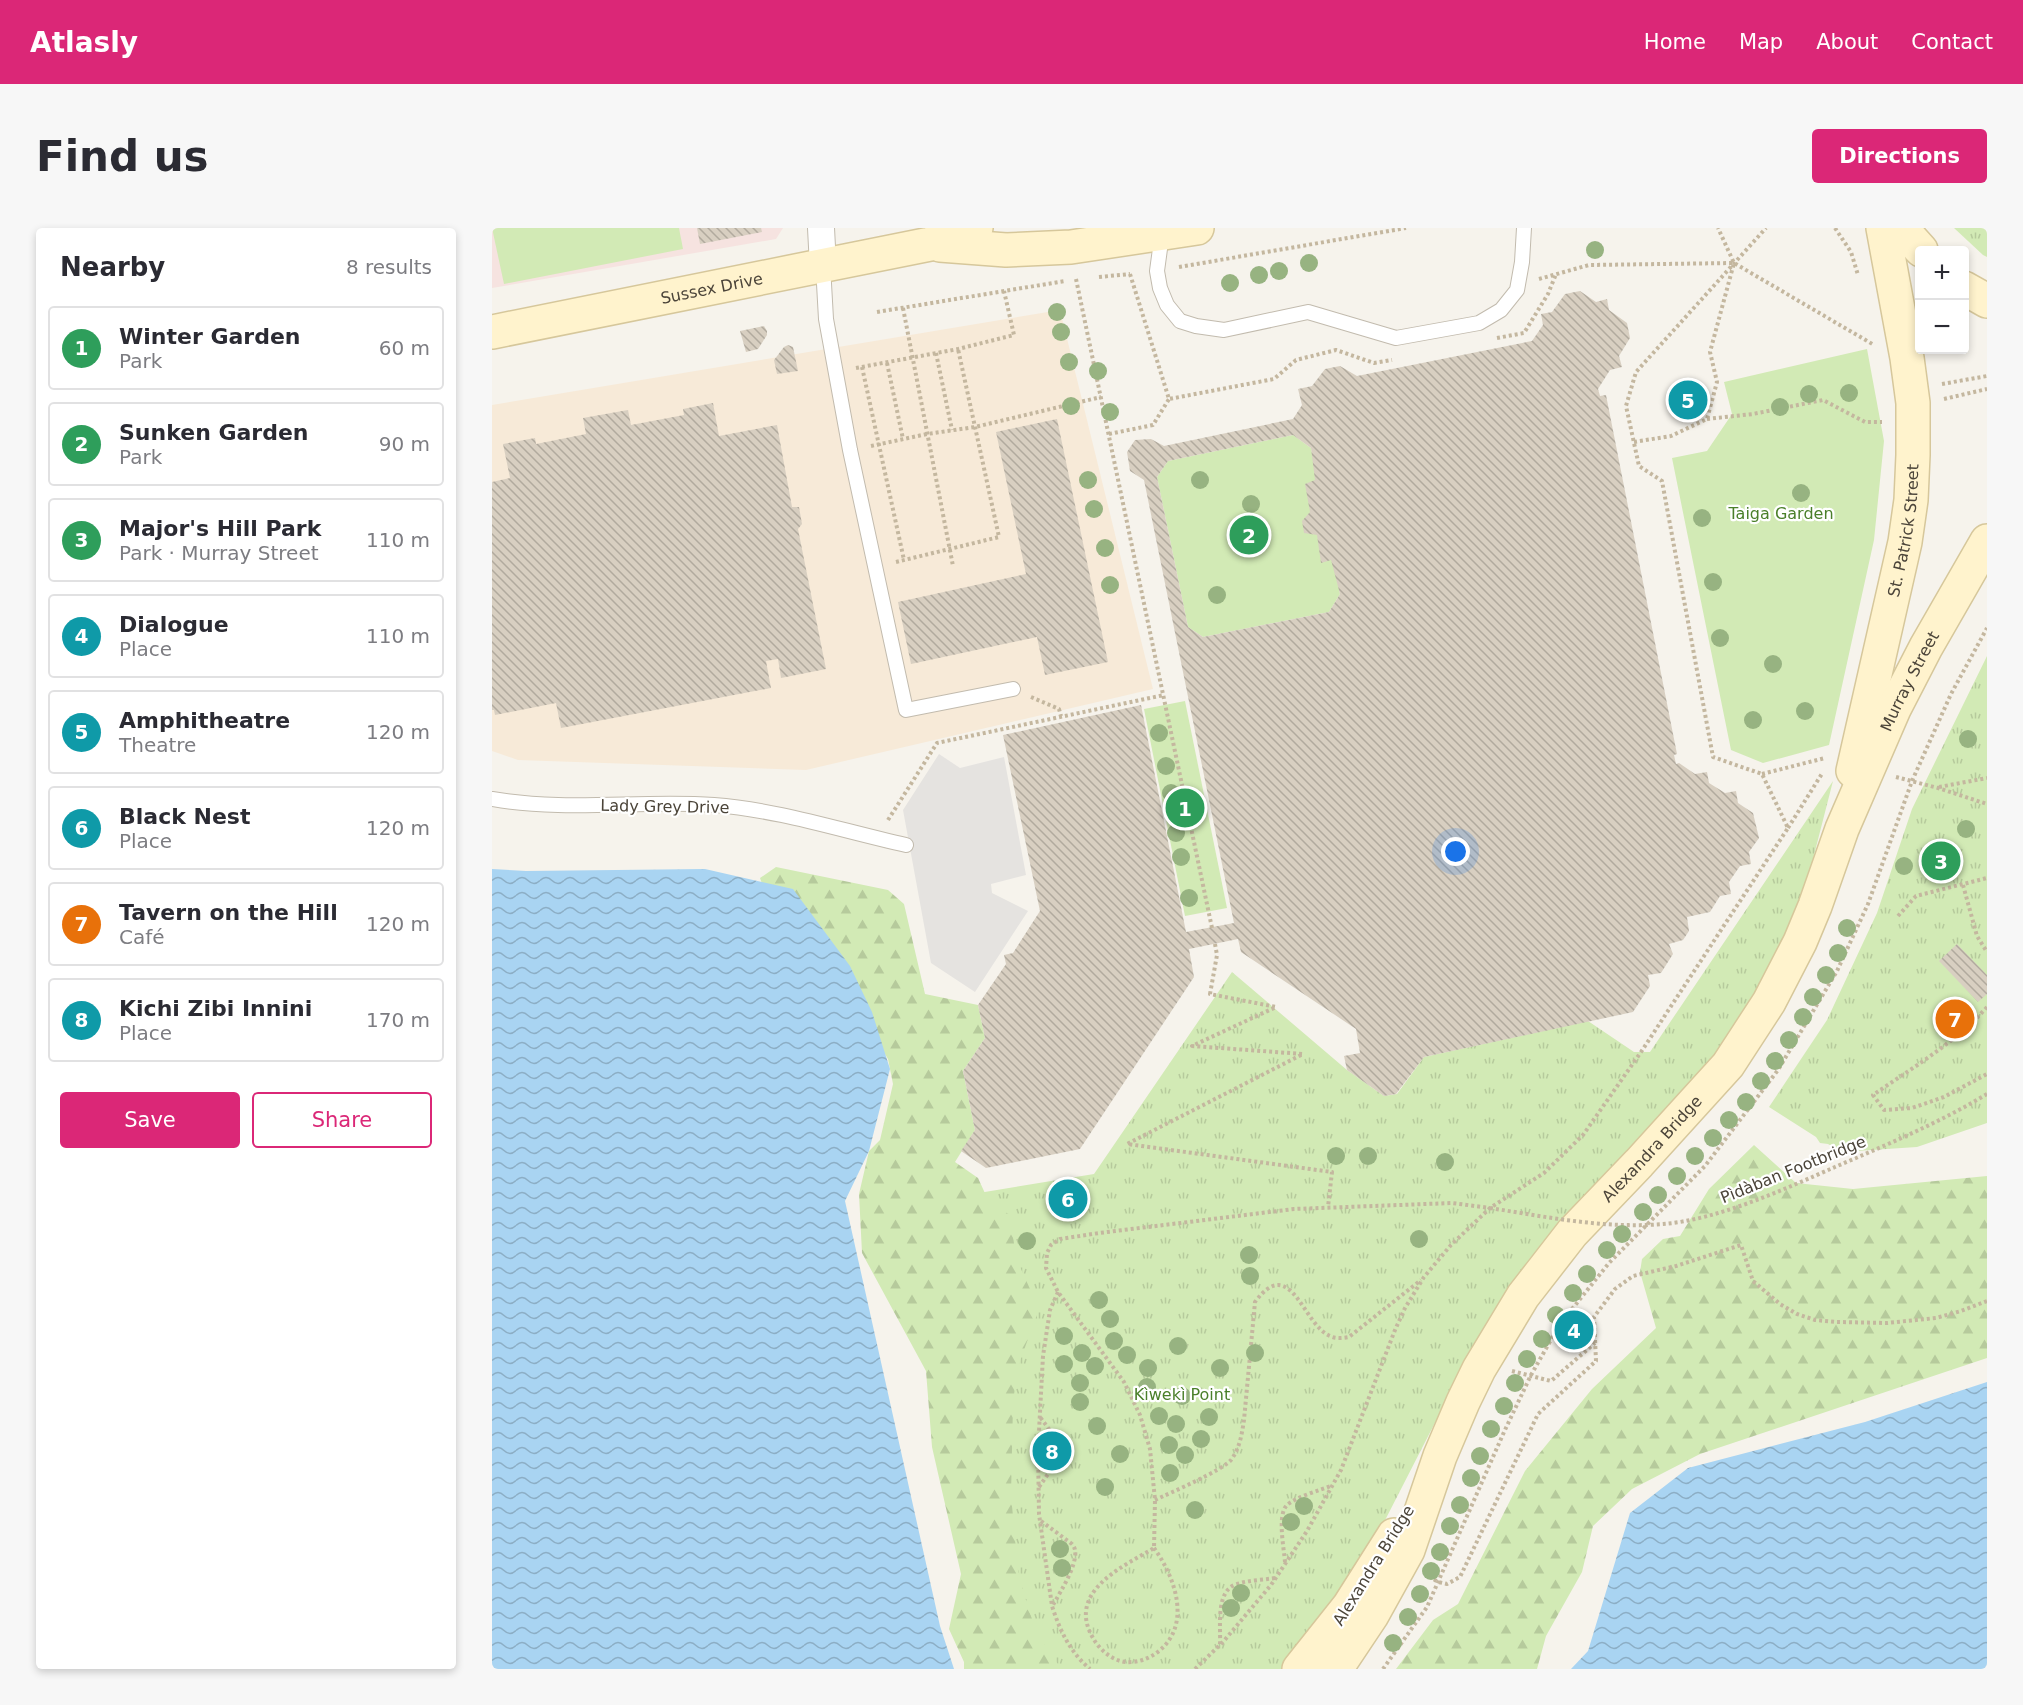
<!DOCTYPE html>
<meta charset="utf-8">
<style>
body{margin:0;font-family:"DejaVu Sans",sans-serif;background:#f7f7f7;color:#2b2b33}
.controls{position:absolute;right:18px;top:18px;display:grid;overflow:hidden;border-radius:6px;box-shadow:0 3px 9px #0003}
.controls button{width:54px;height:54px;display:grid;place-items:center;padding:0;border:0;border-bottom:2px solid #e1e1e2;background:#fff;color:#2b2b33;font:30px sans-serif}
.you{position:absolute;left:964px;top:624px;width:21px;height:21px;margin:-15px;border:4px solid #fff;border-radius:50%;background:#1a73e8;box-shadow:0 0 0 9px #1a73e833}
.badge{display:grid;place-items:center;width:39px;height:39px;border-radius:50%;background:#db2777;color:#fff;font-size:20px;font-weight:700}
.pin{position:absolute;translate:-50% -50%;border:3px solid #fff;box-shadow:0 2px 6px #0006}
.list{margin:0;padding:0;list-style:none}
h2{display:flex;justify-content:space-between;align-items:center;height:78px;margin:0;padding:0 24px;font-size:26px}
h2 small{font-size:20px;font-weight:400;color:#7c7c81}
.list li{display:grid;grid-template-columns:39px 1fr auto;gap:18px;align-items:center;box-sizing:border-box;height:84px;margin:0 12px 12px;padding:0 12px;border:2px solid #e1e1e2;border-radius:6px}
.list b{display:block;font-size:22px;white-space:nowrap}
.list p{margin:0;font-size:20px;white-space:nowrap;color:#7c7c81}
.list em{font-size:20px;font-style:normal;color:#7c7c81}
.actions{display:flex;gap:12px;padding:18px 24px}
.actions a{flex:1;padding:14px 0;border:2px solid #db2777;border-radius:6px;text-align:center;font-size:21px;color:#db2777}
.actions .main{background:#db2777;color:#fff}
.map{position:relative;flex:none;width:1495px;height:1441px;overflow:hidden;border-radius:6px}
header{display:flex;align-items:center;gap:36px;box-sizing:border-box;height:84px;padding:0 30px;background:#db2777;color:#fff}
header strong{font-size:28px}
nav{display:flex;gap:33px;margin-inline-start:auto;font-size:21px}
.intro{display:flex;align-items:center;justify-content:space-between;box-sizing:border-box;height:144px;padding:0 36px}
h1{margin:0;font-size:42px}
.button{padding:15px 27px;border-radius:6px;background:#db2777;color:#fff;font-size:21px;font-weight:700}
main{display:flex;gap:36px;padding:0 36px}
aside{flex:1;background:#fff;border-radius:6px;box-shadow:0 3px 9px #0003}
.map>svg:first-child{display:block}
.commercial{fill:#f7ead8}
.medical{fill:#f6e3e0}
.grass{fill:url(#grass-tufts)}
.forest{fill:url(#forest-firs)}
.garden{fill:#d2eab5}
.parking{fill:#e5e3e0}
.water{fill:url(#water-waves)}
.building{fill:url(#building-back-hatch);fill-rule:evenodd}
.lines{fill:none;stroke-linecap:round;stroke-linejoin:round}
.lane-casing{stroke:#c2bbae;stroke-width:16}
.street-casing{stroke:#c2bbae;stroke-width:28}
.secondary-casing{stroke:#d6c79b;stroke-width:36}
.path{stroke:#c4b79f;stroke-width:4;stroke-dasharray:3 3;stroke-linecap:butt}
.lane{stroke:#fff;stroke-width:14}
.street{stroke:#fff;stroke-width:26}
.secondary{stroke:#fff3cd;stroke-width:33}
.path-bridge{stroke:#c4b79f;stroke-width:4;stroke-dasharray:3 3;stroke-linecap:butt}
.tree{fill:#97b381}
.labels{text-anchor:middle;stroke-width:4.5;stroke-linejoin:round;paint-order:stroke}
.street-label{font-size:16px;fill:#4b4439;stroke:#fff}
.park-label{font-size:16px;fill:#4a7f2a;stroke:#fff}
</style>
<header>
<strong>Atlasly</strong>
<nav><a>Home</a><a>Map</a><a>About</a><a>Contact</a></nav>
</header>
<div class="intro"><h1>Find us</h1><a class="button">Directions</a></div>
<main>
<aside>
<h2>Nearby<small>8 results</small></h2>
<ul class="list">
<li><span class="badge" style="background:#2e9e5b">1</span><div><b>Winter Garden</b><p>Park</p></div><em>60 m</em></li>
<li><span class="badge" style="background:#2e9e5b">2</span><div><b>Sunken Garden</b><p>Park</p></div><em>90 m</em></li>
<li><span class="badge" style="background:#2e9e5b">3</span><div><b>Major's Hill Park</b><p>Park · Murray Street</p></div><em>110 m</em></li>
<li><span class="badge" style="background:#0f9aa8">4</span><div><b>Dialogue</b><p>Place</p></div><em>110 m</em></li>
<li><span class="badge" style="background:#0f9aa8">5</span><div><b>Amphitheatre</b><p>Theatre</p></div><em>120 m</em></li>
<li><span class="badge" style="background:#0f9aa8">6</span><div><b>Black Nest</b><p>Place</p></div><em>120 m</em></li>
<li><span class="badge" style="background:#e8710a">7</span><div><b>Tavern on the Hill</b><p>Café</p></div><em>120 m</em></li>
<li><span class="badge" style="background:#0f9aa8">8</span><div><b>Kichi Zibi Innini</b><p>Place</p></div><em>170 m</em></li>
</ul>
<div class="actions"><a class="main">Save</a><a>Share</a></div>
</aside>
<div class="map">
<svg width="1495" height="1441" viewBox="0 0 1495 1441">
<defs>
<pattern id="grass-tufts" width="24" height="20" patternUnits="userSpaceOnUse" patternTransform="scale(1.5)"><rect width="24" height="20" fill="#d2eab5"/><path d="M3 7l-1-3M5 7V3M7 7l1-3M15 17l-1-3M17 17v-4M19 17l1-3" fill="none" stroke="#b6ca9c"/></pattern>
<pattern id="forest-firs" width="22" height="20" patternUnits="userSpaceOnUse" patternTransform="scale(1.5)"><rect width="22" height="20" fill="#d2eab5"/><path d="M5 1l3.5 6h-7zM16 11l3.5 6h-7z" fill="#b6ca9c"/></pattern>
<pattern id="water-waves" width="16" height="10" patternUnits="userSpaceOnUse" patternTransform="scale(1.5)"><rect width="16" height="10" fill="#a9d4f2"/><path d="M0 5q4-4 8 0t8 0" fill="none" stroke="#8caec5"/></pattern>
<pattern id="building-back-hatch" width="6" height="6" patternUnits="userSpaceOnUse" patternTransform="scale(1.5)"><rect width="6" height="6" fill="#d8cfc1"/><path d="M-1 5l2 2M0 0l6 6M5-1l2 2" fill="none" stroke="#b1aa9e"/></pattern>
</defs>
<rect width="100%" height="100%" fill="#f6f3ec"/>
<polygon class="commercial" points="568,82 661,461 314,542 26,532 0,523 0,177"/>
<polygon class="medical" points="0,0 291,0 284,11 0,60"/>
<g class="grass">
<polygon points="1462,0 1495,0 1495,29 1491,27"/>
<polygon points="1495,428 1495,895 1425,919 1349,924 1336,916 1328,915 1324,909 1277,879 1335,792 1385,685 1420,581"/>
<polygon points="1341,553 1311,670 1264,766 1218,834 1039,1029 992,1099 887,1304 834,1394 789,1441 505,1441 414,977 602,946 740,744 855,842 892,868 905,866 932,829 1096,793 1142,824 1158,824"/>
</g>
<g class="forest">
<polygon points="284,639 396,662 412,676 433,766 486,777 493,810 471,843 483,902 463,934 486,950 497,974 518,987 524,1030 547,1081 525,1141 521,1176 519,1267 526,1342 535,1376 544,1403 569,1441 472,1441 472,1434 457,1401 469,1346 440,1219 434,1143 370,1025 367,966 377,923 388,912 401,856 396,831 308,688 273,664 268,650"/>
<polygon points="1262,917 1304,955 1361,961 1495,948 1495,1130 1208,1226 1140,1261 1101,1298 1090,1344 1054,1408 1045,1441 904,1441 941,1392 966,1376 1033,1243 1100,1161 1164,1100 1148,1044 1150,1031 1171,1011 1188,1008 1217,961"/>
</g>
<g class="garden">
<polygon points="0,0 187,0 191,21 12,56"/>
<polygon points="1375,121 1392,213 1382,312 1337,517 1271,535 1239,522 1180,230 1215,223 1240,186 1232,154"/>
<polygon points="801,207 819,220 848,366 837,384 711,409 696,399 665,249 676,233"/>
<polygon points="693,473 735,680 693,688 652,481"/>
</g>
<polygon class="parking" points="447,526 468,540 512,529 534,647 499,656 500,665 536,683 483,764 439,735 411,582"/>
<g class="water">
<polygon points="0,641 34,643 213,641 301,661 358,738 380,784 398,841 377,923 353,973 448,1398 462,1441 0,1441"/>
<polygon points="1495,1154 1495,1441 1079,1441 1096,1423 1138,1285 1196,1240 1373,1194"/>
</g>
<g class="building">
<polygon points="205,0 269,0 270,4 208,16"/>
<path d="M1088 63 1104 74 1115 71 1117 82 1135 95 1138 110 1127 128 1130 139 1118 142 1106 161 1108 168 1114 167 1185 526 1182 527 1184 536 1187 535 1203 546 1215 544 1217 555 1233 565 1244 563 1246 575 1261 585 1267 610 1257 624 1259 636 1248 638 1237 654 1239 666 1228 668 1218 684 1195 689 1197 703 1191 712 1177 716 1181 726 1169 745 1156 747 1158 758 1141 784 932 829 904 866 892 868 855 842 852 828 868 825 864 801 749 724 746 711 697 721 702 749 588 921 494 940 469 923 483 902 471 843 493 810 486 777 514 736 512 727 521 725 548 683 511 507 649 477 694 704 742 695 652 252 638 243 635 224 643 212 659 211 672 218 801 191 810 177 806 161 820 158 833 141 848 138 865 148 1040 113 1051 97 1049 86 1060 84 1073 66ZM801 207 819 220 823 252 813 256 818 284 810 293 812 305 825 307 829 335 839 332 848 366 837 384 711 409 696 399 665 249 676 233Z"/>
<polygon points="272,98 275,103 275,107 266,121 254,124 248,103"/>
<polygon points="296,117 301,119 306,143 285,146 282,132 292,119"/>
<polygon points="221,175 227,208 285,197 300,279 307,279 310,296 306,301 334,441 289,450 286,431 274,433 279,460 69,500 64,475 3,487 2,482 0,482 0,254 18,250 11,216 43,210 44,216 94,206 91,190 136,182 139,197 192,187 191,181"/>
<polygon points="565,191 616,434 553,447 545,409 419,436 406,374 534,346 504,204"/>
<polygon points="1465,716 1495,747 1495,766 1486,774 1447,733"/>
</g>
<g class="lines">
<defs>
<g id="lane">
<polyline points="670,6 665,43 668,60 675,77 688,93 704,98 732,102 816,84 904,110 987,95 1009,82 1025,62 1030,34 1032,0"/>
<polyline points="331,38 334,91 358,222 414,482 521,461"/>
<path d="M0 571C74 584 148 572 222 577 288 582 350 603 414 617"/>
</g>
<polyline id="street" points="329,0 331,38"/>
<g id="secondary">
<polyline points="1409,0 1429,22"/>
<polyline points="448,17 514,22 579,19 705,0"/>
<polyline points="1472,60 1495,73"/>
<path id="s1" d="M0 104 438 16 484 0"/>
<path id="s2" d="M1361 543 1413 314 1419 272 1421 227V175L1415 130 1391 0"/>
<polyline points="807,1441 857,1378 902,1307"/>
<path id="s3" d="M844 1441 880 1387 916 1322 948 1228 971 1174 987 1141 1031 1068 1080 1005 1147 935 1236 837 1277 774 1308 714 1323 678 1350 601 1402 481 1434 419 1495 313"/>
</g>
</defs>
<use href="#lane" class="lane-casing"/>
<use href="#street" class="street-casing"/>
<use href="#secondary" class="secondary-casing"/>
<g class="path">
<polyline points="1343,0 1359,24 1366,47"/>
<polyline points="687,39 914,0"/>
<polyline points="638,46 677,171 782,151 804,132 844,122 882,135 900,132"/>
<polyline points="607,49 638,46"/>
<polyline points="584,51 720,700"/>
<polyline points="1047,51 1097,37 1242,35 1382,117"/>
<polyline points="411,80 461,338"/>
<polyline points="385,84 573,53"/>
<polyline points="1005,110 1032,105 1056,66 1064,46"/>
<polyline points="444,125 460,202"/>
<polyline points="395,135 411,211"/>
<polyline points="370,139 412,332"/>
<polyline points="364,140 466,121 522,107 512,63"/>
<polyline points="1450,156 1495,148"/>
<polyline points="1452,171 1495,161"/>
<polyline points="1215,191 1261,186 1331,172 1373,194 1390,194"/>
<polyline points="617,206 661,197 677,171"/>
<polyline points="1142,214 1179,208 1215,191 1225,154 1218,124 1242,35 1226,0"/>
<polyline points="379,218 435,206 483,199 609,169"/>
<polyline points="404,334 507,309 466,121"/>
<polyline points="539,469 567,481 569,488"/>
<polyline points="1270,546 1333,530"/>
<polyline points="1404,549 1446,560 1495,576"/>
<polyline points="1447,559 1495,550"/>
<polyline points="396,592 445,515 672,467"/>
<polyline points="1296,600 1331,544"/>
<polyline points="1471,657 1485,708 1495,724"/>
<polyline points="1406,688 1424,668 1495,650"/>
<polyline points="723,716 725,727 718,766 784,779 700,818 811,826 635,916 840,944 836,979"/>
<path d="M1495 779C1463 815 1420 840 1381 867L1392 882 1420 880 1452 869 1495 846"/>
<path d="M566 1064 558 1082 551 1128 546 1222 547 1286 560 1378C568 1403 578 1424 598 1441"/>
<polyline points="1020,1143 1059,1153 1103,1115"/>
<path d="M547 1259C573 1221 576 1227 548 1189"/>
<path d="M663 1272C678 1265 731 1242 739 1232 748 1220 750 1205 752 1192L763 1074C799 1025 811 1097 838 1108 844 1111 851 1110 857 1109L929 1052"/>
<path d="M549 1293 580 1316C592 1328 568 1364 561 1377"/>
<path d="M662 1320C683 1349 700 1396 667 1423 657 1431 645 1435 633 1434 619 1432 607 1421 601 1410 574 1364 630 1339 662 1320L663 1272 658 1221 648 1187 632 1154 566 1064 554 1040 555 1025 559 1017 568 1011 607 1005 802 981 960 975 998 980"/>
<path d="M793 1334C792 1320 785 1287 795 1277 804 1269 828 1262 839 1258"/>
<polyline points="937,1348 946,1354 955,1356 968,1349 1046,1186 1104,1133 1102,1089 1123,1061 1141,1048 1184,1038 1249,1017 1261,1053 1288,1076 1305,1086 1323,1092 1345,1094 1395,1095 1444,1090 1469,1083 1495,1073"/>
<path d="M728 1416C729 1399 723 1362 745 1356 757 1352 771 1352 783 1350"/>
<polyline points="703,1441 731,1414 779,1357 815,1303 849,1242 903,1102 913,1080 932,1049 959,1017 998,980 1052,945 1091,907 1149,824 1296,600 1270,546 1221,529 1170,253 1147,238 1134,178 1144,144 1274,0"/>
<polyline points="891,1441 935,1379 1012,1204 1039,1147 1068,1096 1117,1035 1213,938 1286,842 1345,743 1376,676 1420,553 1459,466 1495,400"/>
</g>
<use href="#lane" class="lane"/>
<use href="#street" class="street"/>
<use href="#secondary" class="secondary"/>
<path class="path-bridge" d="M998 980C1055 989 1113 1001 1171 996 1225 992 1293 961 1343 939 1394 917 1447 895 1495 866"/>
</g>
<g class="tree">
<circle cx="1103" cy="22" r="9"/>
<circle cx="817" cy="35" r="9"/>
<circle cx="787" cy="43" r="9"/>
<circle cx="767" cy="47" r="9"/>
<circle cx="738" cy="55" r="9"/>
<circle cx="565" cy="84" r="9"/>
<circle cx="569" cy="104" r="9"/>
<circle cx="577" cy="134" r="9"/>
<circle cx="606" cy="143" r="9"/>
<circle cx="1357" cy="165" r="9"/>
<circle cx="1317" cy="166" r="9"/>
<circle cx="579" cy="178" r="9"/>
<circle cx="1288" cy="179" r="9"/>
<circle cx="618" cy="184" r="9"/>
<circle cx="596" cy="252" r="9"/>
<circle cx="708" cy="252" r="9"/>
<circle cx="1309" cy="265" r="9"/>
<circle cx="759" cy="276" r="9"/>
<circle cx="602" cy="281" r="9"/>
<circle cx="1210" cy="290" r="9"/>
<circle cx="613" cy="320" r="9"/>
<circle cx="1221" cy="354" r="9"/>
<circle cx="618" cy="357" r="9"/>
<circle cx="725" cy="367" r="9"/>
<circle cx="1228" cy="410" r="9"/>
<circle cx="1281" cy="436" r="9"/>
<circle cx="1313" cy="483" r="9"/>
<circle cx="1261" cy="492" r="9"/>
<circle cx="667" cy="505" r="9"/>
<circle cx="1476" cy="511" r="9"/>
<circle cx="674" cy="538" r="9"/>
<circle cx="679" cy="565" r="9"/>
<circle cx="1474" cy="601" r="9"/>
<circle cx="684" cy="605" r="9"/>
<circle cx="1446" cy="625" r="9"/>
<circle cx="689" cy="629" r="9"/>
<circle cx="1412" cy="638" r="9"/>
<circle cx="697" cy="670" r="9"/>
<circle cx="1355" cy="700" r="9"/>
<circle cx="1346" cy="725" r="9"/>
<circle cx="1334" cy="747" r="9"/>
<circle cx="1321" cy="769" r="9"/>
<circle cx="1311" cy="789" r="9"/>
<circle cx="1297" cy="812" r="9"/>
<circle cx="1283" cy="833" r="9"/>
<circle cx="1269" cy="853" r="9"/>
<circle cx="1254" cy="874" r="9"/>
<circle cx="1237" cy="892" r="9"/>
<circle cx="1221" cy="910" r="9"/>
<circle cx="844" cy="928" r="9"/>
<circle cx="876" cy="928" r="9"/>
<circle cx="1203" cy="928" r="9"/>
<circle cx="953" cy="934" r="9"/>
<circle cx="1185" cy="948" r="9"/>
<circle cx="1166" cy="967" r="9"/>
<circle cx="1151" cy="984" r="9"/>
<circle cx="1130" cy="1006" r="9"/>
<circle cx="927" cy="1011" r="9"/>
<circle cx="535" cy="1013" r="9"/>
<circle cx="1115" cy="1022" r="9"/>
<circle cx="757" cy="1027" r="9"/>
<circle cx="1095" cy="1046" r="9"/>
<circle cx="758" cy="1048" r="9"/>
<circle cx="1081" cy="1065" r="9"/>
<circle cx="607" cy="1072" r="9"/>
<circle cx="1064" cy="1087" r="9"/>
<circle cx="618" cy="1091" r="9"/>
<circle cx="572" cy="1108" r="9"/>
<circle cx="1050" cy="1111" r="9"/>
<circle cx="622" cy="1113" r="9"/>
<circle cx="686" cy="1118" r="9"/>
<circle cx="590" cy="1125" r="9"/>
<circle cx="763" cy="1125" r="9"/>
<circle cx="635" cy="1127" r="9"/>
<circle cx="1035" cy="1131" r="9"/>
<circle cx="572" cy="1136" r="9"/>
<circle cx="603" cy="1138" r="9"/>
<circle cx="656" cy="1140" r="9"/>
<circle cx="728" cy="1140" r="9"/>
<circle cx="588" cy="1155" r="9"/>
<circle cx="1023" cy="1155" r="9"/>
<circle cx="655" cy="1159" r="9"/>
<circle cx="690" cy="1168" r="9"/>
<circle cx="588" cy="1174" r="9"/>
<circle cx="1012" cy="1178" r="9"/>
<circle cx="667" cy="1188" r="9"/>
<circle cx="717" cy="1189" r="9"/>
<circle cx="684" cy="1196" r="9"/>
<circle cx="605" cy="1198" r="9"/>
<circle cx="999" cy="1201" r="9"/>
<circle cx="709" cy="1211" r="9"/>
<circle cx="677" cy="1217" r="9"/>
<circle cx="628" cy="1226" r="9"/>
<circle cx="693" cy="1227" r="9"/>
<circle cx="988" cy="1228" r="9"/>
<circle cx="678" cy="1245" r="9"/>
<circle cx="979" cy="1250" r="9"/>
<circle cx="613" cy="1259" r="9"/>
<circle cx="968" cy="1277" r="9"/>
<circle cx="812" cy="1278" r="9"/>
<circle cx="703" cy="1282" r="9"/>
<circle cx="799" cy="1294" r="9"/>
<circle cx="958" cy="1298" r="9"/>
<circle cx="568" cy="1321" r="9"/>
<circle cx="948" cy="1324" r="9"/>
<circle cx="570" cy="1340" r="9"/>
<circle cx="939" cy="1343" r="9"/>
<circle cx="749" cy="1365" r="9"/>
<circle cx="928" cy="1366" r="9"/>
<circle cx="739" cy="1380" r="9"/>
<circle cx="916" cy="1389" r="9"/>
<circle cx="901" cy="1415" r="9"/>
</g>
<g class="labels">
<g class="street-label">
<text dy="6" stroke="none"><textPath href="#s1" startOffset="224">Sussex Drive</textPath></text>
<text dy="6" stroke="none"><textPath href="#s2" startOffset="246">St. Patrick Street</textPath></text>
<text dy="6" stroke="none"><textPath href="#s3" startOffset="1154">Murray Street</textPath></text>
<text transform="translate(173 578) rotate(1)" y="6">Lady Grey Drive</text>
<text dy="6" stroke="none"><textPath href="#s3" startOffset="615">Alexandra Bridge</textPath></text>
<text transform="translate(1301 941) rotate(-22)" y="6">Pìdàban Footbridge</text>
<text transform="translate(881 1337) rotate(-58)" y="6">Alexandra Bridge</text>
</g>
<g class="park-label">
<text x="1289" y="291">Taiga Garden</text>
<text x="690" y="1172">Kìwekì Point</text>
</g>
</g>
</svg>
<div class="controls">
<button>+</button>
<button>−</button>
</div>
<div class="you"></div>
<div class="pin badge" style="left:693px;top:580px;background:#2e9e5b">1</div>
<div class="pin badge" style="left:757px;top:307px;background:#2e9e5b">2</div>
<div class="pin badge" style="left:1449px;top:633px;background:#2e9e5b">3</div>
<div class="pin badge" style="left:1082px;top:1102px;background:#0f9aa8">4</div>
<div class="pin badge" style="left:1196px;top:172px;background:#0f9aa8">5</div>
<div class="pin badge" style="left:576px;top:971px;background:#0f9aa8">6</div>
<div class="pin badge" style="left:1463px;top:791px;background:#e8710a">7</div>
<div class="pin badge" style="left:560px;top:1223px;background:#0f9aa8">8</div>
</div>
</main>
